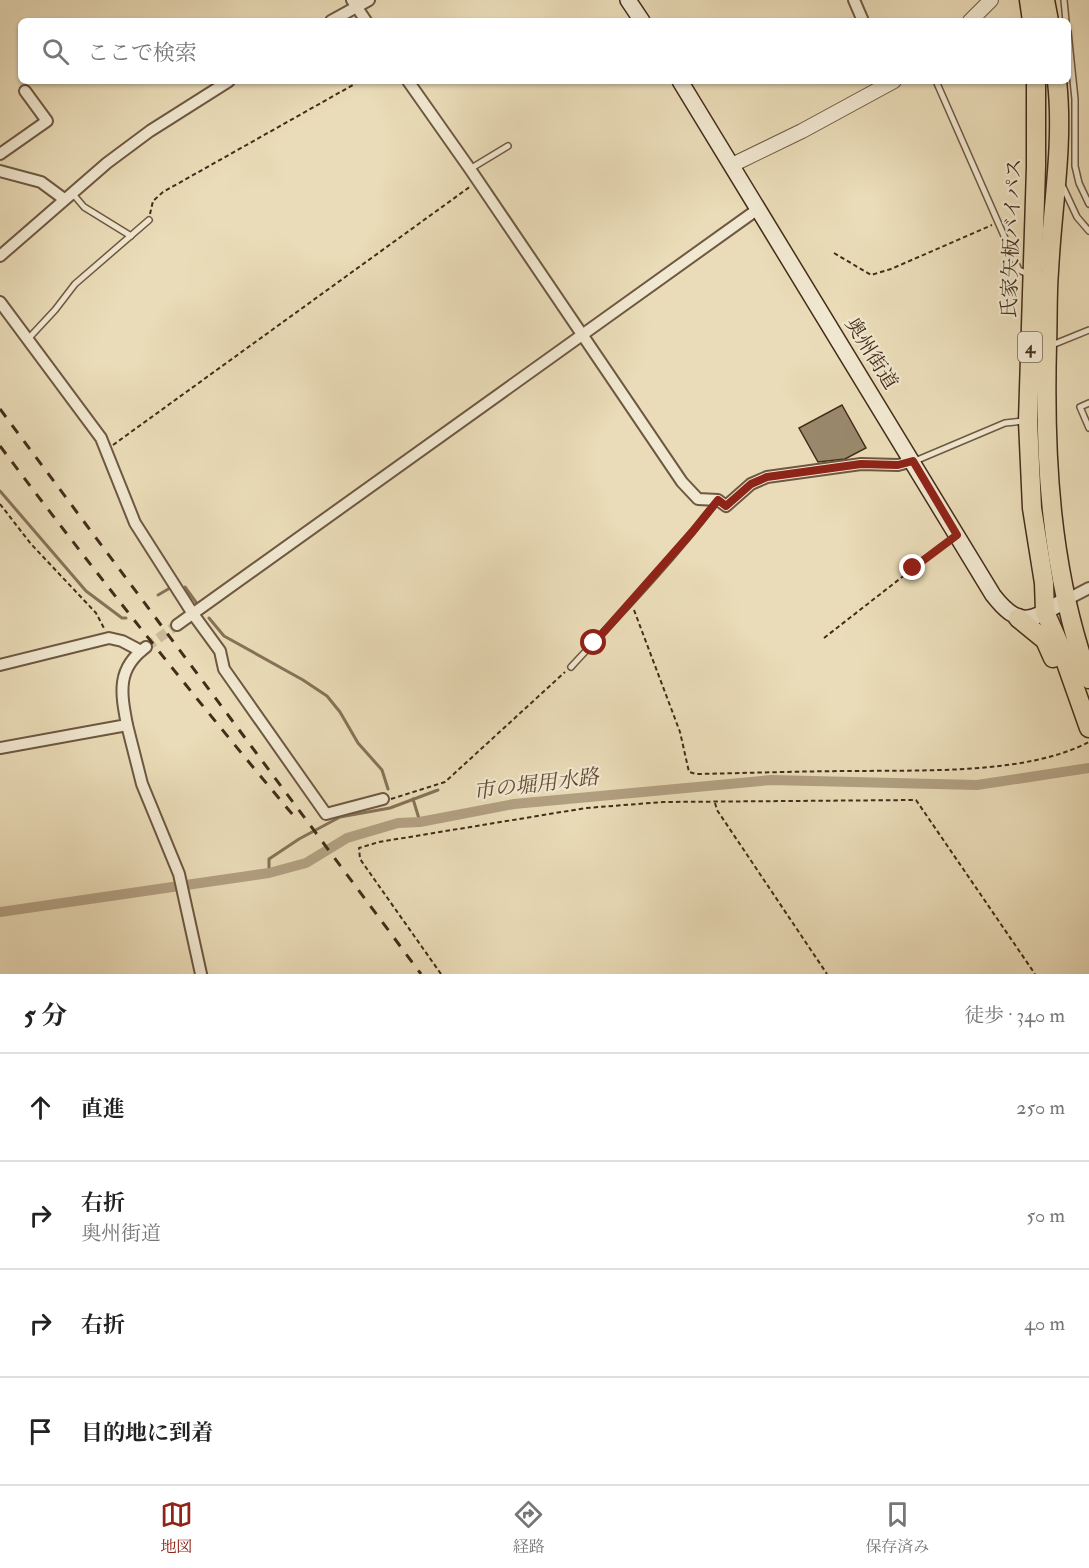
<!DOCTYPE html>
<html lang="ja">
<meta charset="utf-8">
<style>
body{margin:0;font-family:"IM FELL Double Pica","Noto Serif JP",serif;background:#f2f2f2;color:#222}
.stop{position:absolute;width:18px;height:18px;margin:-14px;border:4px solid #8f2418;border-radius:50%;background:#fff}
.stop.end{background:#8f2418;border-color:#fff;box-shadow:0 2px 6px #0008}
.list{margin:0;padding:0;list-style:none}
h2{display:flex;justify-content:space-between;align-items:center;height:78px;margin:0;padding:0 24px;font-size:26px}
h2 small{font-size:20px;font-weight:400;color:#767676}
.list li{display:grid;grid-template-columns:39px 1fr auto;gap:18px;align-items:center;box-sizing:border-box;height:108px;padding:0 24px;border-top:2px solid #e0e0e0}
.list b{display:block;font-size:22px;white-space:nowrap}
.list p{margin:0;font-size:20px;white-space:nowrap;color:#767676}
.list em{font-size:20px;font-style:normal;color:#767676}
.icon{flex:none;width:33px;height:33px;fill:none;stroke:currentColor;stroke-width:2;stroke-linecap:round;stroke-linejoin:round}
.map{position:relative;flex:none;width:1089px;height:974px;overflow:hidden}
.search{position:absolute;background:#fff;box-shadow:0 2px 4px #0004;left:18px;right:18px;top:18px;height:66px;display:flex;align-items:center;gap:15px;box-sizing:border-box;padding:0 21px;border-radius:9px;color:#767676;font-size:22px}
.sheet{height:510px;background:#fff}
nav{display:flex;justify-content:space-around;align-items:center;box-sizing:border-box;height:84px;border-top:2px solid #e0e0e0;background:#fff;font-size:16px;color:#767676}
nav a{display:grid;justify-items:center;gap:3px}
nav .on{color:#8f2418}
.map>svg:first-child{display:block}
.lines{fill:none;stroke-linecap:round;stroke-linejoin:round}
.stream{stroke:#867258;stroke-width:3}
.canal{stroke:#b2a082;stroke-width:10}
.building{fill:#9a886c;stroke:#442c19;stroke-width:1.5}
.minor-tunnel{stroke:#c9b998;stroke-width:10;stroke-dasharray:10 5;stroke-linecap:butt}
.service-casing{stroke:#6e5841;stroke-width:8}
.minor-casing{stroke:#6e5841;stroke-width:14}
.tertiary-casing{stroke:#6e5841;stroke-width:16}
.secondary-casing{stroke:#442c19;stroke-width:18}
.trunk-casing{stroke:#442c19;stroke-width:21}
.path{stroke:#442c19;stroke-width:2;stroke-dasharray:4.5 3;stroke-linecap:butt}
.service{stroke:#f1e8d1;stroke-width:5}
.minor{stroke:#f1e8d1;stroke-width:10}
.tertiary{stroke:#f1e8d1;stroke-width:14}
.secondary{stroke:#f1e8d1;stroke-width:15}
.trunk{stroke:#eadcb8;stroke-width:18}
.rail{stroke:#442c19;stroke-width:3;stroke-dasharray:10 10;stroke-linecap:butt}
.route{stroke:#8f2418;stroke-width:8}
.labels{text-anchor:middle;stroke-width:4.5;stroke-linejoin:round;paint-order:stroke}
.shield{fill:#f1e8d1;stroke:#786450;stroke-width:1.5}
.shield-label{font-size:18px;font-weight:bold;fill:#442c19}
.street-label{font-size:20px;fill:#442c19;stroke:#f1e8d1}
.water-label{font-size:21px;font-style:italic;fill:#604933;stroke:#f1e8d1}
</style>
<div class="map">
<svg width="1089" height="974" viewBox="0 0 1089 974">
<rect width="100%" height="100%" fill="#eadcb8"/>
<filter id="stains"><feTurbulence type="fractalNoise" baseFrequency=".00333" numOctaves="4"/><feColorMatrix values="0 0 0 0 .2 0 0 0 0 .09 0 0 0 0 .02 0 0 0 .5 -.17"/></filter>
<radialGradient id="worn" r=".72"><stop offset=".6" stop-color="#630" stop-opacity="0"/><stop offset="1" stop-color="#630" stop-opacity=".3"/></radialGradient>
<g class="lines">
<g class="stream">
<polyline points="0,491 86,591 122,618 126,618"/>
<polyline points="185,587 198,605"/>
<polyline points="158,595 170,588"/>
<polyline points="209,618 224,636 303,680 327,696 340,712 358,743 382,770 388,789"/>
<polyline points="413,799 420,822"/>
<polyline points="269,873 269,859 299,839 340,817 390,808 438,790"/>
</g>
<polyline class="canal" points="0,912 269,873 306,863 347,838 398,823 420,822 514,804 771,780 977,785 1089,768"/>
</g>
<polygon class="building" points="842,405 866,448 845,459 818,462 799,428"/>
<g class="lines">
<polyline class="minor-tunnel" points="146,647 177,625"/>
<defs>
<g id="service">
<polyline points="1064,0 1066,21"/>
<polyline points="1068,32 1075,99 1075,166 1079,183 1089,204"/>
<polyline points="936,81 1019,270 1030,275"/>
<polyline points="470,169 508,146"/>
<polyline points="1063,187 1077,217 1089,231"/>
<polyline points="73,194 84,207 131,236"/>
<polyline points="28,339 55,310 75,284 149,220"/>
<polyline points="1052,345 1089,330"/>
<polyline points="1089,403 1080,407 1089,428"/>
<polyline points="915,461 1005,423 1024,421"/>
<path d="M571 667C621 613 672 560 717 501"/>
</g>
<g id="minor">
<polyline points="352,0 366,21"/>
<polyline points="854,0 863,21"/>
<polyline points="331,21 369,0"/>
<polyline points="408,81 470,169 682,482 698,499 718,500 726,506 751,484 767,477 861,464 898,465 913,461"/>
<polyline points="0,154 47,121 25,91"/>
<polyline points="0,171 41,182 64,199"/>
<polyline points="0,256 107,163 150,131 229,81"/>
<polyline points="0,302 101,438 135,523 193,614 220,651 224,669 326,814 383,799"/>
<polyline points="1066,600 1089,588"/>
<polyline points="177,625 758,209"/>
<polyline points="0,665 109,638 122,641 141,651"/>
<polyline points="127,725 142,784 179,874 201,974"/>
<path d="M0 748 127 725C121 693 116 669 146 647"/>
</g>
<g id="tertiary">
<polyline points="970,21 991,0"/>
<polyline points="732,165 802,131 894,81"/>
</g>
<g id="secondary">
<polyline points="628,0 642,21"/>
<path d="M680 81 993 595C1021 631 1032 619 1066 600"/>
</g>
<g id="trunk">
<polyline points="1029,0 1032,21"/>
<polyline points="1045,0 1049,21"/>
<polyline points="1036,81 1036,167 1028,421 1032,508 1044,583 1045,612 1060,646 1089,728"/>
<path d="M1057 81C1064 144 1052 208 1049 271 1047 295 1048 319 1047 344 1044 457 1050 571 1089 679"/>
<polyline points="1018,618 1045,640 1053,658"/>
</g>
</defs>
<use href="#service" class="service-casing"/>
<use href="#minor" class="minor-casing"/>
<use href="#tertiary" class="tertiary-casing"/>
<use href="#secondary" class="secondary-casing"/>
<use href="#trunk" class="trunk-casing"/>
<g class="path">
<polyline points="150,214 153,201 163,192 360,81"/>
<polyline points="834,253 871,275 891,269 992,225"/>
<polyline points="113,445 471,186"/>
<polyline points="0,504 31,544 96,613 105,630"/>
<path d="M634 610 680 732 689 772 696 774C751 773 805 771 860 771 929 770 1027 774 1089 742"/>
<polyline points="824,638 947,542"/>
<polyline points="391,799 445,782 565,672"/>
<polyline points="715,803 717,810 827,974"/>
<polyline points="441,974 360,859 359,848 379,842 586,808 663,802 916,800 1035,974"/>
</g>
<use href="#service" class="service"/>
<use href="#minor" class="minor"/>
<use href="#tertiary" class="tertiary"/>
<use href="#secondary" class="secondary"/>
<use href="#trunk" class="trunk"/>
<g class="rail">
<polyline points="0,409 421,974"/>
<path d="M0 446C94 571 192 695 293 815"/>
</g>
</g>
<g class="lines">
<polyline class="route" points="594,643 693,531 718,500 726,506 751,484 767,477 861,464 898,465 913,461 957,535 913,568"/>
</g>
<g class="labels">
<rect class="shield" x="1018" y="332" width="24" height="30" rx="4.5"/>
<g class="shield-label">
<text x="1030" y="353">4</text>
</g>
<g class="street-label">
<text transform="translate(1011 238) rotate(-88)" y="7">氏家矢板バイパス</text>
<text transform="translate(872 353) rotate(58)" y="7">奥州街道</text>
</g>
<g class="water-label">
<text transform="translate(536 784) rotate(-7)" y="7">市の堀用水路</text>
</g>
</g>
<rect width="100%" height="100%" filter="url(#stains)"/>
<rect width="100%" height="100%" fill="url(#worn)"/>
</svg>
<div class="stop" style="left:594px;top:643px"></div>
<div class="stop end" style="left:913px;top:568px"></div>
<div class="search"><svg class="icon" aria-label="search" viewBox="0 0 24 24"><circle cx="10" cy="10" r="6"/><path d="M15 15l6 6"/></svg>ここで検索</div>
</div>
<section class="sheet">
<h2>5 分<small>徒歩 · 340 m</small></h2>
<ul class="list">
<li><svg class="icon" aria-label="ahead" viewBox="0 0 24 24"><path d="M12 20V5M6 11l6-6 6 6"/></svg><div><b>直進</b></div><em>250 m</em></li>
<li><svg class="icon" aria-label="right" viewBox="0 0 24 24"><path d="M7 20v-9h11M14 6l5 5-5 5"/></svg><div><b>右折</b><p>奥州街道</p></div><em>50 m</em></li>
<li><svg class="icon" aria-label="right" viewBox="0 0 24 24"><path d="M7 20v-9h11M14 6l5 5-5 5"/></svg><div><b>右折</b></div><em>40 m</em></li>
<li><svg class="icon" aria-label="arrive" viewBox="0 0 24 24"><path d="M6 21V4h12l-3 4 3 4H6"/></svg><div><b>目的地に到着</b></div></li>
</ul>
</section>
<nav>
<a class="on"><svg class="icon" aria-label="map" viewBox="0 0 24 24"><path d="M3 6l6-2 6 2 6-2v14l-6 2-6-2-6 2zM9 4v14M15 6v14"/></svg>地図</a>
<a><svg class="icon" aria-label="directions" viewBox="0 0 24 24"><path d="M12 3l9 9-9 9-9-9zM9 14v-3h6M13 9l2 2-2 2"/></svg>経路</a>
<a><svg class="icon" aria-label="saved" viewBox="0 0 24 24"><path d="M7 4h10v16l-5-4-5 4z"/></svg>保存済み</a>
</nav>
